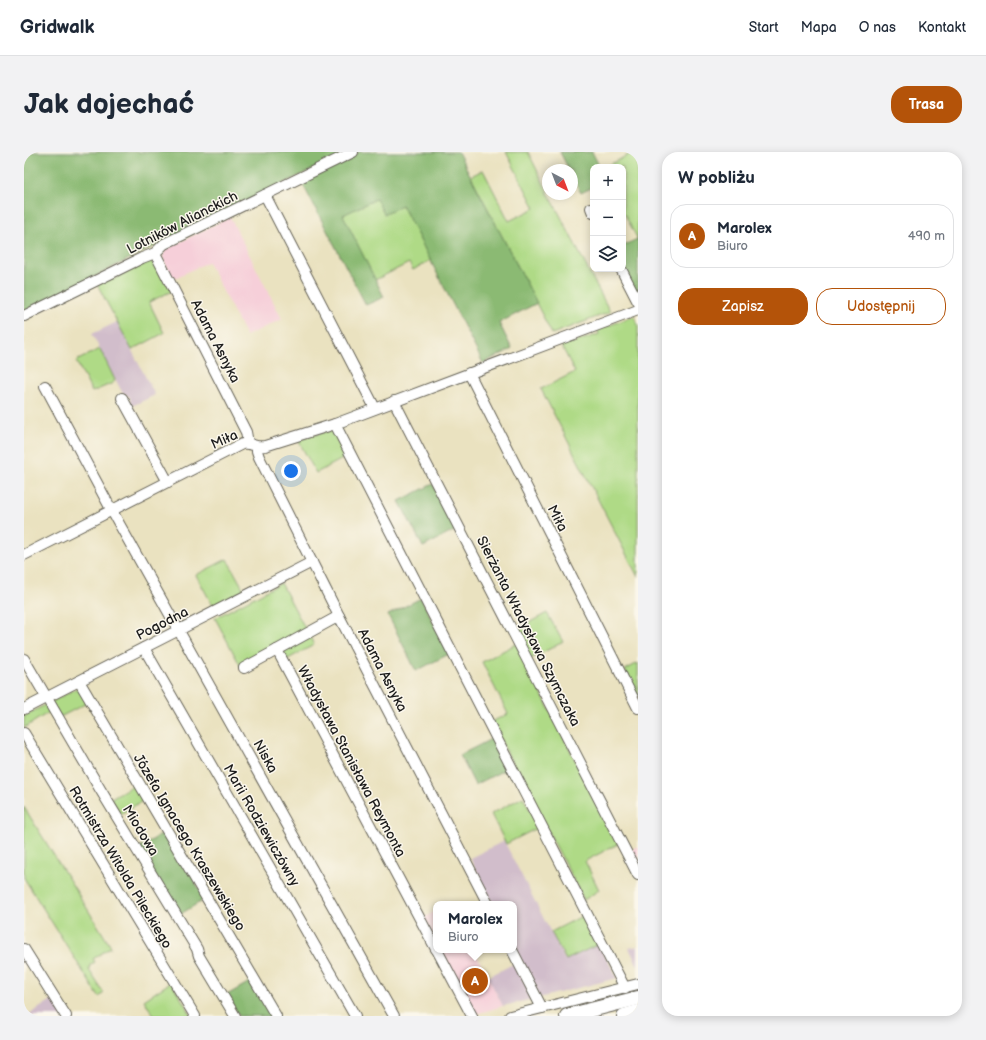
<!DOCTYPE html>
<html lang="pl">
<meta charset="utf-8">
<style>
body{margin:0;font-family:"Balsamiq Sans",sans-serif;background:#f2f2f3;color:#1f2937}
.controls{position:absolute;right:12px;top:12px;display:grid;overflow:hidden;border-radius:8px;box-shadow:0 2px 10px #0003}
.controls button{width:36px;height:36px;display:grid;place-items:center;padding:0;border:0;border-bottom:1px solid #e0e1e3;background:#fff;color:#1f2937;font:20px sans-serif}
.compass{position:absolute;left:518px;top:12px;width:36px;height:36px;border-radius:50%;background:#fff;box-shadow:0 2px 10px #0003;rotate:138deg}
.you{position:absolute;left:267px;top:319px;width:14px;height:14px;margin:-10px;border:3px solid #fff;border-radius:50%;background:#1a73e8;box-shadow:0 0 0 6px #1a73e833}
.badge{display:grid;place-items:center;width:26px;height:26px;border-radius:50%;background:#b45309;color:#fff;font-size:13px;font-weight:700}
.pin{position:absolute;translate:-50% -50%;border:2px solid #fff;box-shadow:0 1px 4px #0006}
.popup{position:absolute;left:409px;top:749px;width:84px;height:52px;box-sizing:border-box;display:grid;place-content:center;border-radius:8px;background:#fff;filter:drop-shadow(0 1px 3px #0005);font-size:13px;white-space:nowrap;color:#747a83}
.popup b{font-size:15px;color:#1f2937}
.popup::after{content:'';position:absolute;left:50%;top:100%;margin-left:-8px;border:8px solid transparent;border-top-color:#fff}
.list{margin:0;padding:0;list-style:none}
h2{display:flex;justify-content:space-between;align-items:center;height:52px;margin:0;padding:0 16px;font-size:17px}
h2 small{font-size:13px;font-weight:400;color:#747a83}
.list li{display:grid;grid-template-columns:26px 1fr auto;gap:12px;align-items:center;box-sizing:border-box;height:64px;margin:0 8px 8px;padding:0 8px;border:1px solid #e0e1e3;border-radius:16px}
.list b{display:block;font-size:15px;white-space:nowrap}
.list p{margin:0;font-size:13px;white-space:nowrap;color:#747a83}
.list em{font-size:13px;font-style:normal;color:#747a83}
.actions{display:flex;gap:8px;padding:12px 16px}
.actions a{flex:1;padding:9px 0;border:1px solid #b45309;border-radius:16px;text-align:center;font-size:14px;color:#b45309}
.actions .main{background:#b45309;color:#fff}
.icon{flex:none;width:22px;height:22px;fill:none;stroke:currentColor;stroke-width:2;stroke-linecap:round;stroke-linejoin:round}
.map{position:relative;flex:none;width:614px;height:864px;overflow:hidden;border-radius:16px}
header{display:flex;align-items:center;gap:24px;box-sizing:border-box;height:56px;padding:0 20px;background:#fff;border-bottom:1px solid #e0e1e3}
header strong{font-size:19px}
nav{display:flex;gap:22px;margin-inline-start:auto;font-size:14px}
.intro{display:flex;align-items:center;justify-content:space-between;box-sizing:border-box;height:96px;padding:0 24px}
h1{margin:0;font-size:28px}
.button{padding:10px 18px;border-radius:16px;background:#b45309;color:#fff;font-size:14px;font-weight:700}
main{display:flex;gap:24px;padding:0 24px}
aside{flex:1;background:#fff;border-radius:16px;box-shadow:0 2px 10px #0003}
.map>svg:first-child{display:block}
.built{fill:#f6cfd9}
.industrial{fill:#d1bdcb}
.green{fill:#afda86;stroke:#667b51}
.forest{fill:#8bba73;stroke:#546b48}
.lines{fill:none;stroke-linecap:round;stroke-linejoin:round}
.minor-casing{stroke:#646155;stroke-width:12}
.highway-casing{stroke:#646155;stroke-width:16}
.minor{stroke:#fff;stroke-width:10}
.highway{stroke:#fff;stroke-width:14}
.labels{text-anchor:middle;stroke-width:3;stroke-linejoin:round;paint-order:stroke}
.street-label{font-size:14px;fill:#1c1c1c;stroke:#fbf7ec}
</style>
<header>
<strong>Gridwalk</strong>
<nav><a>Start</a><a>Mapa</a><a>O nas</a><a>Kontakt</a></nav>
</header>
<div class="intro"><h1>Jak dojechać</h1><a class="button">Trasa</a></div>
<main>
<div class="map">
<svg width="614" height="864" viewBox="0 0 614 864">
<rect width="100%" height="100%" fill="#fbf7ec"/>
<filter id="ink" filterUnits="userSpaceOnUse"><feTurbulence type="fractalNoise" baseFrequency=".025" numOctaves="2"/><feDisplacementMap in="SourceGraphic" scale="8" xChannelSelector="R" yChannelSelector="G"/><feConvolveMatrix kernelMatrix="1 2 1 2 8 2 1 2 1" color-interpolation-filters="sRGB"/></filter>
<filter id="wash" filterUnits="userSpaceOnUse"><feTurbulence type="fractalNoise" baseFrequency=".012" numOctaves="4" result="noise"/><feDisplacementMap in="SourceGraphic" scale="16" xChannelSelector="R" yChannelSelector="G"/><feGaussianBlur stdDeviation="0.9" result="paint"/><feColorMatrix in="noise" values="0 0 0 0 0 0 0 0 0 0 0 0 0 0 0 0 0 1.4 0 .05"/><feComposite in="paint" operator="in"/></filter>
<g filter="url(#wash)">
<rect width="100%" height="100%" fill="#eae2c0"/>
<g class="built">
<polygon points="206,65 258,167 222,184 184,110 149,127 138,105 142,97"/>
<polygon points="614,694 614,716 605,699"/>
<polygon points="412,759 412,793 398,767"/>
<polygon points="415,798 450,798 479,854 452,862"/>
</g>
<g class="industrial">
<polygon points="93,170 131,243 106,255 106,245 99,242 68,182"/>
<polygon points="480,689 541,808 575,792 593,826 515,846 490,795 490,752 468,752 446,706"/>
<polygon points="614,794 614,814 605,796"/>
<polygon points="491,811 509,847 479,854 464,825"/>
<polygon points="29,847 39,864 3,864"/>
</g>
<g class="green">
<polygon points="482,0 504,0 524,40 524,42 525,42 586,160 528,182 447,24 459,18 485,69 511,56"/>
<polygon points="610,0 614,6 614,88 599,59 599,15 581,15"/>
<polygon points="352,47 378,53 407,108 389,118 385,111 351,128 318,63"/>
<polygon points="121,108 134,111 148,139 125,150 140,181 108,198 73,132 85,126 91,127 97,124 99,119"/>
<polygon points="610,164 614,173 614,425 517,237 551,220 536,191 547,188 548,191 575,182 573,178"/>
<polygon points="76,197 91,228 89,231 68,240 52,209"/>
<polygon points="307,278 311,279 324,304 292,321 274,288"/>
<polygon points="203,407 220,438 189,454 172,423"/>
<polygon points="257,431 283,480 217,515 191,466"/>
<polygon points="523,461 539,490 506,507 491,478"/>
<polygon points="286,485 290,493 262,508 260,499"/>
<polygon points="492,492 594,692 561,709 575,738 560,748 467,570 484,562 458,510"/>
<polygon points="614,511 614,545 601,518"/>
<polygon points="55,535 65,550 36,565 27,550"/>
<polygon points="23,552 27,559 0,576 0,564"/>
<polygon points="113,631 122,647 96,662 87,646"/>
<polygon points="499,645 515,675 482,692 467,662"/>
<polygon points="0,655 87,795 69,807 71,810 66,813 65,818 80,841 75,845 0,726"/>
<polygon points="560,763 575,792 542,808 527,780"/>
<polygon points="147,830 168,864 130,864 120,848"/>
</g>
<g class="forest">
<polygon points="0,0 324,0 129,95 0,160"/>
<polygon points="335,0 434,0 513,151 475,171 488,197 459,211 378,53 360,62 352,47 319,63 360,145 342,153 277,29"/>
<polygon points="536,0 568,0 576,15 569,15 569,35 557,41 548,24 548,18 545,18"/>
<polygon points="613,87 614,88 614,147 599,117 599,94"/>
<polygon points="409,332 432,378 399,395 375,349"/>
<polygon points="397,446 425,502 392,519 364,463"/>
<polygon points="469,586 484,616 451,633 436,603"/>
<polygon points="142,680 181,747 155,763 114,696"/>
<polygon points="229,828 250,864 215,864 203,843"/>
</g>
</g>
<g filter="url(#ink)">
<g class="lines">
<defs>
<g id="minor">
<polyline points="241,43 351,256"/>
<polyline points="567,56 569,61"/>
<polyline points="131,101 222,280 224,291"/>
<polyline points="597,117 614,150"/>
<polyline points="0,164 118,106 131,101 140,92 329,0"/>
<polyline points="445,221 614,556"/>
<polyline points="21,234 88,359 370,864"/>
<polyline points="98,246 144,330"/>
<polyline points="370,249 614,723"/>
<polyline points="311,272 601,836"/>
<polyline points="234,295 233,299 235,305 315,464 464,752"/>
<path d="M0 403 218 292C226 290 232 296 241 294L311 272 614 158"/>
<polyline points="315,464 253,498 412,797"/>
<polyline points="120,496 331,864"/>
<polyline points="0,507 76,637 173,797 175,804 211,864"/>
<polyline points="220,516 253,498"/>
<polyline points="55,529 252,864"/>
<polyline points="0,557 288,410"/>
<polyline points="0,581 171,864"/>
<polyline points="0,797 42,864"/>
<polyline points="413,798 448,864"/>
<polyline points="488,798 518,856"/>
<polyline points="486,864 614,832"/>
</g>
<g id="highway">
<polyline points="543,864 614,846"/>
<polyline points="600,864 614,860"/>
</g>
</defs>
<use href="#minor" class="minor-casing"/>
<use href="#highway" class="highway-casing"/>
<use href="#minor" class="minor"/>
<use href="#highway" class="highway"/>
</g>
</g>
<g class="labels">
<g class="street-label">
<text transform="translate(158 70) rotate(-27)" y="5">Lotników Alianckich</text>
<text transform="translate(192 189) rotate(63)" y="5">Adama Asnyka</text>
<text transform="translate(200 287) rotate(-24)" y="5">Miła</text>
<text transform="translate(534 366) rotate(63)" y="5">Miła</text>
<text transform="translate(138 471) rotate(-27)" y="5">Pogodna</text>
<text transform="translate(505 479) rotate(63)" y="5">Sierżanta Władysława Szymczaka</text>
<text transform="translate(359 518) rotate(63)" y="5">Adama Asnyka</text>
<text transform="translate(242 604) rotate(61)" y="5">Niska</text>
<text transform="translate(328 609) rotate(62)" y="5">Władysława Stanisława Reymonta</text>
<text transform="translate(238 673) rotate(60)" y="5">Marii Rodziewiczówny</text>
<text transform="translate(117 678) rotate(59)" y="5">Miodowa</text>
<text transform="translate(166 690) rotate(59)" y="5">Józefa Ignacego Kraszewskiego</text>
<text transform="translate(97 715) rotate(59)" y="5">Rotmistrza Witolda Pileckiego</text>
</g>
</g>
</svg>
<div class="controls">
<button>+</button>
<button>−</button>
<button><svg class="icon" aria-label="layers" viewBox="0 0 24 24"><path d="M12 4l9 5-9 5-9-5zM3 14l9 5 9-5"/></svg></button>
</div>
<svg class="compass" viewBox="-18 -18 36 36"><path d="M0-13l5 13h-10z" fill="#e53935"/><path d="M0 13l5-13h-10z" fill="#747a83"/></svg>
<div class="you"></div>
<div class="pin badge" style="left:451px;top:829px">A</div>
<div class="popup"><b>Marolex</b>Biuro</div>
</div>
<aside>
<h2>W pobliżu<small></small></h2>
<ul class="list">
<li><span class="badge">A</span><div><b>Marolex</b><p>Biuro</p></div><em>490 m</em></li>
</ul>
<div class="actions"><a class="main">Zapisz</a><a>Udostępnij</a></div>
</aside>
</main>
